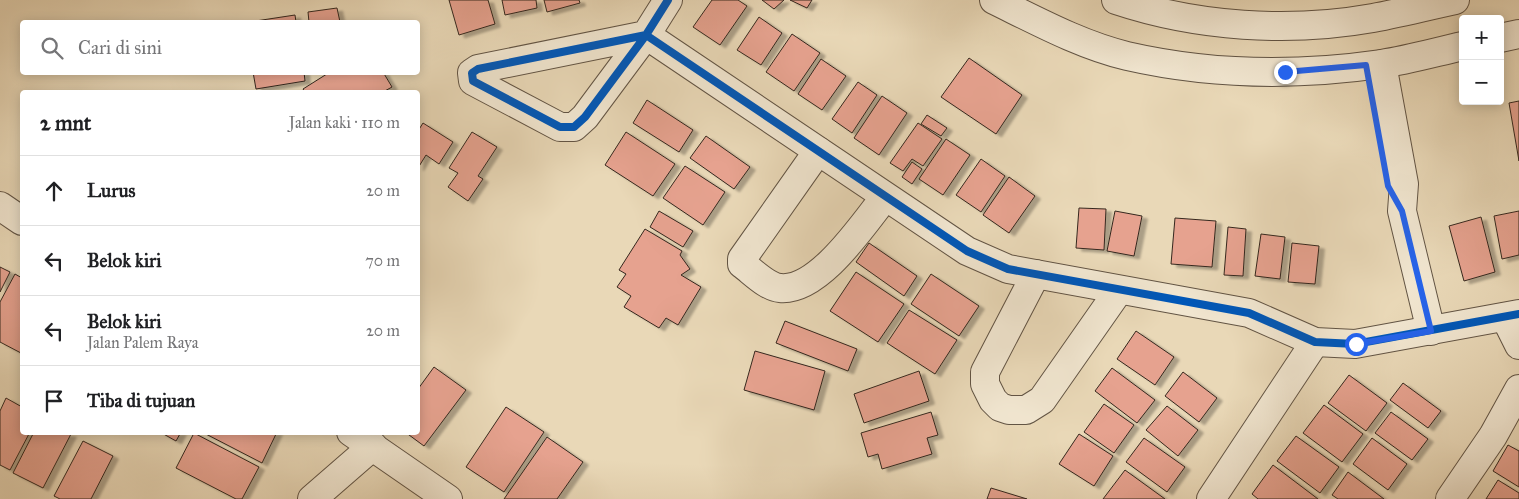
<!DOCTYPE html>
<html lang="id">
<meta charset="utf-8">
<style>
body{margin:0;font-family:"IM FELL Great Primer",serif;background:#f6f6f6;color:#202124}
.controls{position:absolute;right:15px;top:15px;display:grid;overflow:hidden;border-radius:5px;box-shadow:0 2px 12px #0003}
.controls button{width:45px;height:45px;display:grid;place-items:center;padding:0;border:0;border-bottom:1px solid #e0e0e0;background:#fff;color:#202124;font:25px sans-serif}
.stop{position:absolute;width:15px;height:15px;margin:-11px;border:4px solid #2563eb;border-radius:50%;background:#fff}
.stop.end{background:#2563eb;border-color:#fff;box-shadow:0 1px 5px #0008}
.list{margin:0;padding:0;list-style:none}
h2{display:flex;justify-content:space-between;align-items:center;height:65px;margin:0;padding:0 20px;font-size:21px}
h2 small{font-size:16px;font-weight:400;color:#757577}
.list li{display:grid;grid-template-columns:32px 1fr auto;gap:15px;align-items:center;box-sizing:border-box;height:70px;padding:0 20px;border-top:1px solid #e0e0e0}
.list b{display:block;font-size:19px;white-space:nowrap}
.list p{margin:0;font-size:16px;white-space:nowrap;color:#757577}
.list em{font-size:16px;font-style:normal;color:#757577}
.icon{flex:none;width:28px;height:28px;fill:none;stroke:currentColor;stroke-width:2;stroke-linecap:round;stroke-linejoin:round}
.map{position:relative;flex:none;width:1519px;height:499px;overflow:hidden}
.search{position:absolute;background:#fff;box-shadow:0 2px 12px #0003;left:20px;top:20px;width:400px;height:55px;display:flex;align-items:center;gap:12px;box-sizing:border-box;padding:0 18px;border-radius:5px;color:#757577;font-size:19px}
.panel{position:absolute;background:#fff;box-shadow:0 2px 12px #0003;left:20px;top:90px;width:400px;height:345px;border-radius:5px}
.map>svg:first-child{display:block}
.building{fill:#e6a28f;stroke:#35281e;filter:url(#shadow)}
.lines{fill:none;stroke-linecap:round;stroke-linejoin:round}
.minor-casing{stroke:#625444;stroke-width:30}
.minor{stroke:#f1e6d0;stroke-width:28}
.cycleway-casing{stroke:#f1e6d0;stroke-width:11}
.cycleway{stroke:#0057b8;stroke-width:8}
.route{stroke:#2563eb;stroke-width:6}
</style>
<div class="map">
<svg width="1519" height="499" viewBox="0 0 1519 499">
<defs>
<filter id="shadow"><feDropShadow dx="5.5" dy="3" stdDeviation="1" flood-color="#0004"/></filter>
</defs>
<rect width="100%" height="100%" fill="#e9d8b7"/>
<filter id="stains"><feTurbulence type="fractalNoise" baseFrequency=".004" numOctaves="4"/><feColorMatrix values="0 0 0 0 .2 0 0 0 0 .09 0 0 0 0 .02 0 0 0 .5 -.17"/></filter>
<radialGradient id="worn" r=".72"><stop offset=".6" stop-color="#630" stop-opacity="0"/><stop offset="1" stop-color="#630" stop-opacity=".3"/></radialGradient>
<g class="building">
<polygon points="449,0 488,0 495,24 459,35"/>
<polygon points="502,0 536,0 537,8 505,15"/>
<polygon points="544,0 579,0 580,3 547,12"/>
<polygon points="712,0 738,0 747,6 720,45 693,27"/>
<polygon points="762,0 784,0 774,9"/>
<polygon points="790,0 812,0 807,8"/>
<polygon points="337,8 340,22 309,22 308,12"/>
<polygon points="295,15 296,22 249,22"/>
<polygon points="759,17 782,33 761,65 737,50"/>
<polygon points="792,34 820,53 794,91 766,72"/>
<polygon points="969,58 1022,95 996,134 941,97"/>
<polygon points="821,59 846,76 822,110 798,94"/>
<polygon points="253,72 304,72 305,81 256,89"/>
<polygon points="330,72 383,72 392,87 383,92 305,92 303,89"/>
<polygon points="858,82 877,95 852,133 832,119"/>
<polygon points="882,96 907,113 879,155 854,138"/>
<polygon points="647,100 693,130 679,152 633,123"/>
<polygon points="1519,101 1519,161 1509,103"/>
<polygon points="927,115 947,128 941,136 921,124"/>
<polygon points="423,123 453,142 439,164 426,155 418,168 418,131"/>
<polygon points="918,123 942,139 923,166 912,159 903,171 890,163"/>
<polygon points="472,132 497,147 478,176 483,179 468,201 448,187 458,173 449,168"/>
<polygon points="626,132 675,164 653,196 605,165"/>
<polygon points="706,136 750,167 734,189 690,158"/>
<polygon points="946,139 970,155 943,195 919,179"/>
<polygon points="981,159 1005,176 981,212 956,195"/>
<polygon points="912,162 922,169 912,184 902,177"/>
<polygon points="685,166 725,192 703,225 663,198"/>
<polygon points="1009,177 1035,196 1009,233 983,215"/>
<polygon points="1079,208 1106,209 1104,250 1076,248"/>
<polygon points="659,211 693,231 683,247 650,227"/>
<polygon points="1115,211 1142,216 1134,256 1107,251"/>
<polygon points="1519,211 1519,255 1502,259 1494,216"/>
<polygon points="1481,217 1495,272 1464,281 1449,226"/>
<polygon points="1175,218 1216,221 1212,267 1171,264"/>
<polygon points="1228,227 1246,229 1243,276 1224,275"/>
<polygon points="645,229 682,251 680,255 690,269 681,275 701,287 678,325 666,318 659,328 624,307 631,296 617,287 626,274 619,270"/>
<polygon points="1261,234 1285,237 1280,279 1255,276"/>
<polygon points="869,243 917,276 904,296 856,262"/>
<polygon points="1292,243 1319,246 1315,284 1288,282"/>
<polygon points="0,267 10,272 0,292"/>
<polygon points="856,272 904,304 878,342 830,311"/>
<polygon points="15,274 22,278 22,349 21,353 0,342 0,302"/>
<polygon points="931,274 979,306 959,336 911,304"/>
<polygon points="909,310 957,340 935,374 887,343"/>
<polygon points="785,321 857,349 848,371 776,343"/>
<polygon points="1136,331 1174,357 1155,385 1117,359"/>
<polygon points="755,351 825,371 814,410 744,390"/>
<polygon points="434,367 466,390 424,446 405,432 418,432 418,389"/>
<polygon points="1112,368 1155,400 1137,423 1095,391"/>
<polygon points="919,371 929,401 864,423 854,394"/>
<polygon points="1183,372 1217,398 1199,422 1165,396"/>
<polygon points="1349,375 1387,403 1366,431 1328,403"/>
<polygon points="1403,383 1441,411 1428,428 1390,400"/>
<polygon points="6,398 22,407 22,432 30,432 10,470 0,465 0,411"/>
<polygon points="1104,404 1134,425 1114,453 1084,432"/>
<polygon points="1324,405 1363,434 1342,462 1303,433"/>
<polygon points="1167,406 1198,430 1178,456 1146,430"/>
<polygon points="506,407 544,432 504,492 466,467"/>
<polygon points="931,412 938,435 927,438 932,454 882,469 878,454 868,457 861,433"/>
<polygon points="1391,412 1428,439 1412,460 1375,433"/>
<polygon points="34,432 71,434 43,488 13,473"/>
<polygon points="160,432 181,432 176,441"/>
<polygon points="202,432 277,432 262,463"/>
<polygon points="194,433 259,467 242,499 236,499 176,468"/>
<polygon points="1079,434 1113,456 1094,486 1059,464"/>
<polygon points="1296,436 1339,467 1320,493 1277,461"/>
<polygon points="547,437 583,462 557,499 504,499"/>
<polygon points="1144,438 1185,467 1167,492 1126,462"/>
<polygon points="1372,438 1407,464 1388,490 1353,464"/>
<polygon points="83,441 113,456 91,499 60,499 54,496"/>
<polygon points="1508,445 1519,451 1519,487 1493,471"/>
<polygon points="1273,465 1318,499 1258,499 1252,494"/>
<polygon points="1125,470 1165,499 1103,499"/>
<polygon points="1348,472 1384,499 1338,499 1332,495"/>
<polygon points="1498,480 1519,493 1519,499 1486,499"/>
<polygon points="991,488 1027,499 987,499"/>
</g>
<g class="lines">
<defs>
<g id="minor">
<polyline points="668,0 646,35 585,117 574,127 560,127 473,81 472,73 478,69 646,35 967,251 1008,269 1249,313 1315,342 1355,344 1519,314"/>
<path d="M994 0C1037 21 1081 45 1127 56 1210 75 1297 76 1381 64 1408 60 1436 52 1463 46"/>
<path d="M1116 0C1197 27 1289 33 1373 18 1400 13 1428 6 1455 0"/>
<polyline points="1500,38 1519,34"/>
<polyline points="1382,64 1404,184 1402,211 1431,331"/>
<path d="M818 151 742 259V264C753 272 767 287 780 288 819 292 864 223 885 197"/>
<polyline points="0,206 22,221"/>
<polyline points="1036,274 985,372 985,384 993,400 1000,407 1009,410 1026,410 1042,400 1119,290"/>
<polyline points="1505,317 1519,345"/>
<polyline points="351,432 448,499"/>
<polyline points="312,499 373,446"/>
<polyline points="1211,499 1315,342"/>
<polyline points="1450,499 1493,436 1519,389"/>
</g>
</defs>
<use href="#minor" class="minor-casing"/>
<use href="#minor" class="minor"/>
<defs>
<polyline id="cycleway" points="668,0 646,35 585,117 574,127 560,127 473,81 472,73 478,69 646,35 967,251 1008,269 1249,313 1315,342 1355,344 1519,314"/>
</defs>
<use href="#cycleway" class="cycleway-casing"/>
<use href="#cycleway" class="cycleway"/>
</g>
<g class="lines">
<polyline class="route" points="1285,72 1366,65 1388,186 1402,211 1431,331 1356,344"/>
</g>
<rect width="100%" height="100%" filter="url(#stains)"/>
<rect width="100%" height="100%" fill="url(#worn)"/>
</svg>
<div class="controls">
<button>+</button>
<button>−</button>
</div>
<div class="stop" style="left:1356px;top:344px"></div>
<div class="stop end" style="left:1285px;top:72px"></div>
<div class="search"><svg class="icon" aria-label="search" viewBox="0 0 24 24"><circle cx="10" cy="10" r="6"/><path d="M15 15l6 6"/></svg>Cari di sini</div>
<section class="panel">
<h2>2 mnt<small>Jalan kaki · 110 m</small></h2>
<ul class="list">
<li><svg class="icon" aria-label="ahead" viewBox="0 0 24 24"><path d="M12 20V5M6 11l6-6 6 6"/></svg><div><b>Lurus</b></div><em>20 m</em></li>
<li><svg class="icon" aria-label="left" viewBox="0 0 24 24"><path d="M17 20v-9H6M10 6l-5 5 5 5"/></svg><div><b>Belok kiri</b></div><em>70 m</em></li>
<li><svg class="icon" aria-label="left" viewBox="0 0 24 24"><path d="M17 20v-9H6M10 6l-5 5 5 5"/></svg><div><b>Belok kiri</b><p>Jalan Palem Raya</p></div><em>20 m</em></li>
<li><svg class="icon" aria-label="arrive" viewBox="0 0 24 24"><path d="M6 21V4h12l-3 4 3 4H6"/></svg><div><b>Tiba di tujuan</b></div></li>
</ul>
</section>
</div>
